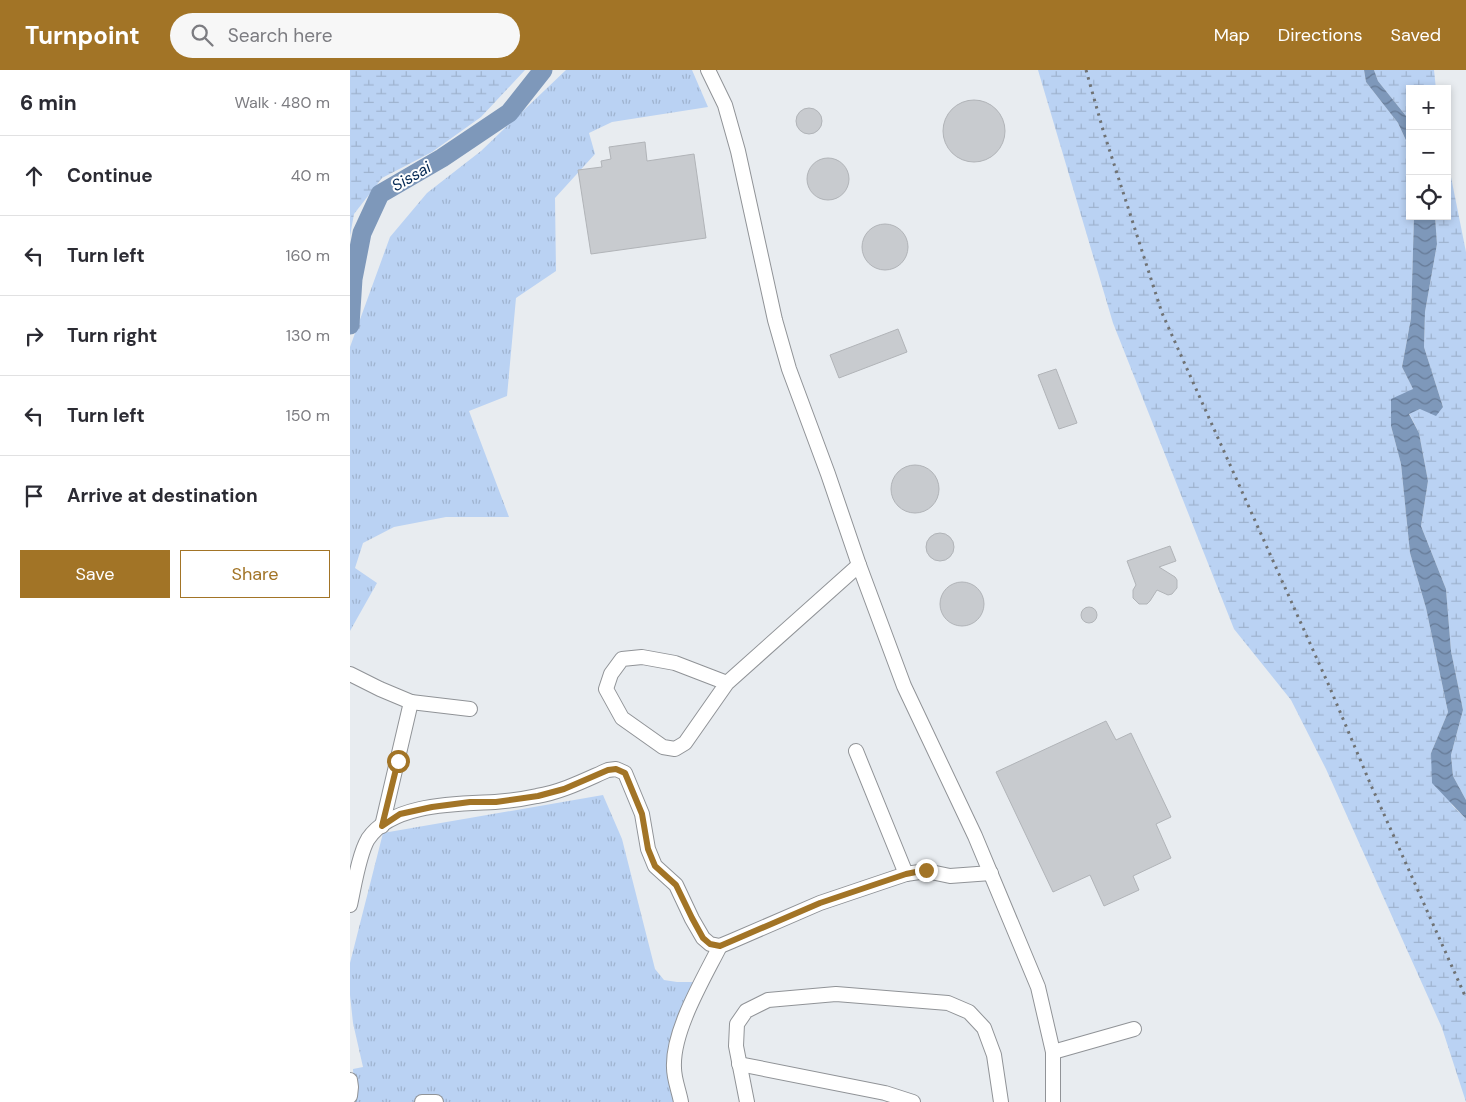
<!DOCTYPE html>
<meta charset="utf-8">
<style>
body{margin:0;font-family:"DM Sans",sans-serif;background:#f7f7f7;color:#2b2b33}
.controls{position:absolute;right:15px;top:15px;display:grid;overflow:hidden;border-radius:0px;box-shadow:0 2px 8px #0003}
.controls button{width:45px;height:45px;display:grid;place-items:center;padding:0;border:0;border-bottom:1px solid #e1e1e2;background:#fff;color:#2b2b33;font:25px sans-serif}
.stop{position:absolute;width:15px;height:15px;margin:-11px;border:4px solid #a27426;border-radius:50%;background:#fff}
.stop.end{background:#a27426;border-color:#fff;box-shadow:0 1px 5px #0008}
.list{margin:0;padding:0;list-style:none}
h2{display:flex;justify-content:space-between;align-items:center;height:65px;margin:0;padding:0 20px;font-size:21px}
h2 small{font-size:16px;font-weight:400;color:#7c7c81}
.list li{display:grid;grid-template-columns:32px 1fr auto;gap:15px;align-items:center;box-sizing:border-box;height:80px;padding:0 20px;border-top:1px solid #e1e1e2}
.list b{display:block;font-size:19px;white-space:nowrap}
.list em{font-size:16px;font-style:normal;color:#7c7c81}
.actions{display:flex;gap:10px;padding:15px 20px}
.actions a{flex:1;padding:11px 0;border:1px solid #a27426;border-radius:0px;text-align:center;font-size:18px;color:#a27426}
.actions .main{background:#a27426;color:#fff}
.icon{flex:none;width:28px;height:28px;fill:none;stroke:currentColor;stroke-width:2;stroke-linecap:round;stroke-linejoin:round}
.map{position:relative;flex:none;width:1116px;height:1032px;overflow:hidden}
header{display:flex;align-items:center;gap:30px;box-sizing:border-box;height:70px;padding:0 25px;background:#a27426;color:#fff}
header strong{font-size:24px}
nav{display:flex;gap:28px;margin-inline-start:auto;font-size:18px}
.search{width:350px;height:45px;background:#f7f7f7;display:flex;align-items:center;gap:12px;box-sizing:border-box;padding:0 18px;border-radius:28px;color:#7c7c81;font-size:19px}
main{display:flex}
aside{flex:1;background:#fff}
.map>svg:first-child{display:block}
.grass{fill:url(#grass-tufts)}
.wetland{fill:url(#wetland-marsh)}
.water{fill:url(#water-waves)}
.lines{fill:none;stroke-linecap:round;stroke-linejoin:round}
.river{stroke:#7e98ba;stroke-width:19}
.building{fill:#c8cbcf;stroke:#b1b4b8}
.minor-casing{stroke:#909397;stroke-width:16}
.minor{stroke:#fff;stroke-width:14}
.rail{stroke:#6f7274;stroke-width:3;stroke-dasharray:2.5 5;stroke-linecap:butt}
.route{stroke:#a27426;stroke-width:6}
.labels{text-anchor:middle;stroke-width:4;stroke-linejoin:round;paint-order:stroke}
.water-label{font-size:16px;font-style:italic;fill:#072b56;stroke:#fff}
</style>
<header>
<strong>Turnpoint</strong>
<div class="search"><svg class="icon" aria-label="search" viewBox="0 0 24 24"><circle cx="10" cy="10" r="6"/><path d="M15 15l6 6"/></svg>Search here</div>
<nav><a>Map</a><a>Directions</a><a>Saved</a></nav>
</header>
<main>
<aside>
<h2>6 min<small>Walk · 480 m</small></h2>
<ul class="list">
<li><svg class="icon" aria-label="ahead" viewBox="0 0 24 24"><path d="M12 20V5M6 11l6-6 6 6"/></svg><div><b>Continue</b></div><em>40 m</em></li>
<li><svg class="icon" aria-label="left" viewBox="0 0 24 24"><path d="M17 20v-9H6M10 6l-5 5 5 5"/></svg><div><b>Turn left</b></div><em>160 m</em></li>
<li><svg class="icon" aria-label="right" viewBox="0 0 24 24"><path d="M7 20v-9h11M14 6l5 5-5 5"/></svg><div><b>Turn right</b></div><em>130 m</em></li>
<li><svg class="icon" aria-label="left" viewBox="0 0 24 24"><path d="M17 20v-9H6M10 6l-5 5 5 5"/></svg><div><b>Turn left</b></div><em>150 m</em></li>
<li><svg class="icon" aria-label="arrive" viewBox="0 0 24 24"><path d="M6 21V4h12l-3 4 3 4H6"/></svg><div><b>Arrive at destination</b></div></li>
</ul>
<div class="actions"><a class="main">Save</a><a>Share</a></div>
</aside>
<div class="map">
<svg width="1116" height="1032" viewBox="0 0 1116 1032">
<defs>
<pattern id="grass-tufts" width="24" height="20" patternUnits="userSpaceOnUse" patternTransform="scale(1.25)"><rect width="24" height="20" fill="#bad2f3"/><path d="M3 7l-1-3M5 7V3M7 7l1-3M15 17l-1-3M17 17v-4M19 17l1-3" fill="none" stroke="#9fb3cf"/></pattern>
<pattern id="wetland-marsh" width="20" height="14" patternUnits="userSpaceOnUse" patternTransform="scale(1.25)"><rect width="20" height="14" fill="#bad2f3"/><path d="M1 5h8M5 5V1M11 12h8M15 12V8" fill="none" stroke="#9fb3cf"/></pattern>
<pattern id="water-waves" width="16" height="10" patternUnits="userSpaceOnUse" patternTransform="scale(1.25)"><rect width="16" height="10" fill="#7e98ba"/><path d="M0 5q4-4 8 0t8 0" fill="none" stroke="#667a96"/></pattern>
</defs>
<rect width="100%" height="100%" fill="#e8ecf0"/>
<g class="grass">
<polygon points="216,0 342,0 358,37 262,52 239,63 245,84 205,128 206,201 166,228 157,326 119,341 159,447 96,447 44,457 13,473 5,498 27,513 0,561 0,277 40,167 77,123 131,81"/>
<polygon points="253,725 272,769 305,899 314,910 327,912 348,912 332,945 327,1032 0,1032 4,1016 3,999 13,997 3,953 0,925 0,893 33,763"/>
</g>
<g class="wetland">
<polygon points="0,0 175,0 131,47 82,82 32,108 4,144 0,166"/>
<polygon points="688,0 1014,0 1016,12 1048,53 1060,79 1060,146 1064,146 1061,248 1052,297 1063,319 1041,356 1051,394 1060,483 1076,538 1098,642 1081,683 1102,735 1116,749 1116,1032 1092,958 976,699 941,630 884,559 763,253"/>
<polygon points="1024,0 1084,0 1086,19 1060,19 1060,51 1028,11"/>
<polygon points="1097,87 1116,182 1116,730 1103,706 1101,685 1113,640 1101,581 1096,519 1071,456 1078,411 1069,363 1059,343 1070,339 1093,337 1074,277 1075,242 1087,174 1085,146 1097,146"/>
</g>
<g class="water">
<polygon points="1014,0 1024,0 1028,11 1060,51 1060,79 1048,53 1016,12"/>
<polygon points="1064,146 1085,146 1087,174 1075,242 1074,277 1093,337 1086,346 1070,339 1059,344 1069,363 1078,411 1071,456 1096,519 1101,581 1113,640 1101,685 1103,706 1116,730 1116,749 1082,713 1081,683 1098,642 1076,538 1060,483 1051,394 1041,356 1041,329 1063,319 1052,297 1061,248"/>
</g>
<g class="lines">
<polyline class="river" points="0,255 3,209 12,163 30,124 92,88 159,43 193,0"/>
</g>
<g class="building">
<circle cx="624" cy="61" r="31"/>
<circle cx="459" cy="51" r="13"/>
<polygon points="295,72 297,91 344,84 356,168 241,184 228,100 252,97 251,91 261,89 259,77"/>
<circle cx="478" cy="109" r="21"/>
<circle cx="535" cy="177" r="23"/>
<polygon points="548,259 557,282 489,308 480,285"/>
<polygon points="706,299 727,353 709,359 688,305"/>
<circle cx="565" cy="419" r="24"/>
<circle cx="590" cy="477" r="14"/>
<polygon points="820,476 826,491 809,497 825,507 827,510 827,518 822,524 818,525 807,520 800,531 797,534 789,534 783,528 783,520 786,515 777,491"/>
<circle cx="612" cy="534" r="22"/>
<circle cx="739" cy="545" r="8"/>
<polygon points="756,651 766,670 781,663 821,747 806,754 821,788 783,806 789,820 754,836 740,805 703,822 646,702"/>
</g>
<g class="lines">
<defs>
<g id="minor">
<polyline points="358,0 375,35 388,81 425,250 439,299 478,404 509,495 554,616 625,766 688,917 703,982 703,1032"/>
<polyline points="0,604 30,619 61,632 32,756"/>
<polyline points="377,613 325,593 292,587 272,589 261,604 256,619 272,648 313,677 325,679 335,673 377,613 509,495"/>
<polyline points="61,632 120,639"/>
<polyline points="506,681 556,804"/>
<path d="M0 835C4 817 9 784 18 769 42 733 107 734 145 732 159 731 173 729 187 726 212 722 235 710 258 700L266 699 275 703 292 744 298 779 305 796 326 815 342 849 353 868 360 874 370 876 382 871 470 833 556 804 576 801 600 806 641 803"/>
<polyline points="703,982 784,959"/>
<polyline points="389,994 535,1023 563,1032"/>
<polyline points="0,1010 1,1017 0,1026"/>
<polyline points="72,1032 86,1032"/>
<path d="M331 1032C329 1021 324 1009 324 998 322 961 354 908 370 876"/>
<polyline points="397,1032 386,976 387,954 396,941 418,930 486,924 598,933 619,942 634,958 644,985 651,1032"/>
</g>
</defs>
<use href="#minor" class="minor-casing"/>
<use href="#minor" class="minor"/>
<polyline class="rail" points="736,0 753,60 812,243 980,618 1020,713 1116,928"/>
</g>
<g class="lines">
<polyline class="route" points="48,691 32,756 50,744 82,737 120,732 146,732 188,726 214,719 258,700 266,699 275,703 292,744 298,779 305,796 326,815 342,848 353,868 360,874 370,876 470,833 556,804 576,800"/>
</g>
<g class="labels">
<g class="water-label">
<text transform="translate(61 106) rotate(-30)" y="6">Sissai</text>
</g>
</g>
</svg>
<div class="controls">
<button>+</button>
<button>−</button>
<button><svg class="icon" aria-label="locate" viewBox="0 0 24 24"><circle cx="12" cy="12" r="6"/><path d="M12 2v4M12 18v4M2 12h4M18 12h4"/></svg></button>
</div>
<div class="stop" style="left:48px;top:691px"></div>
<div class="stop end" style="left:576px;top:800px"></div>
</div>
</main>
